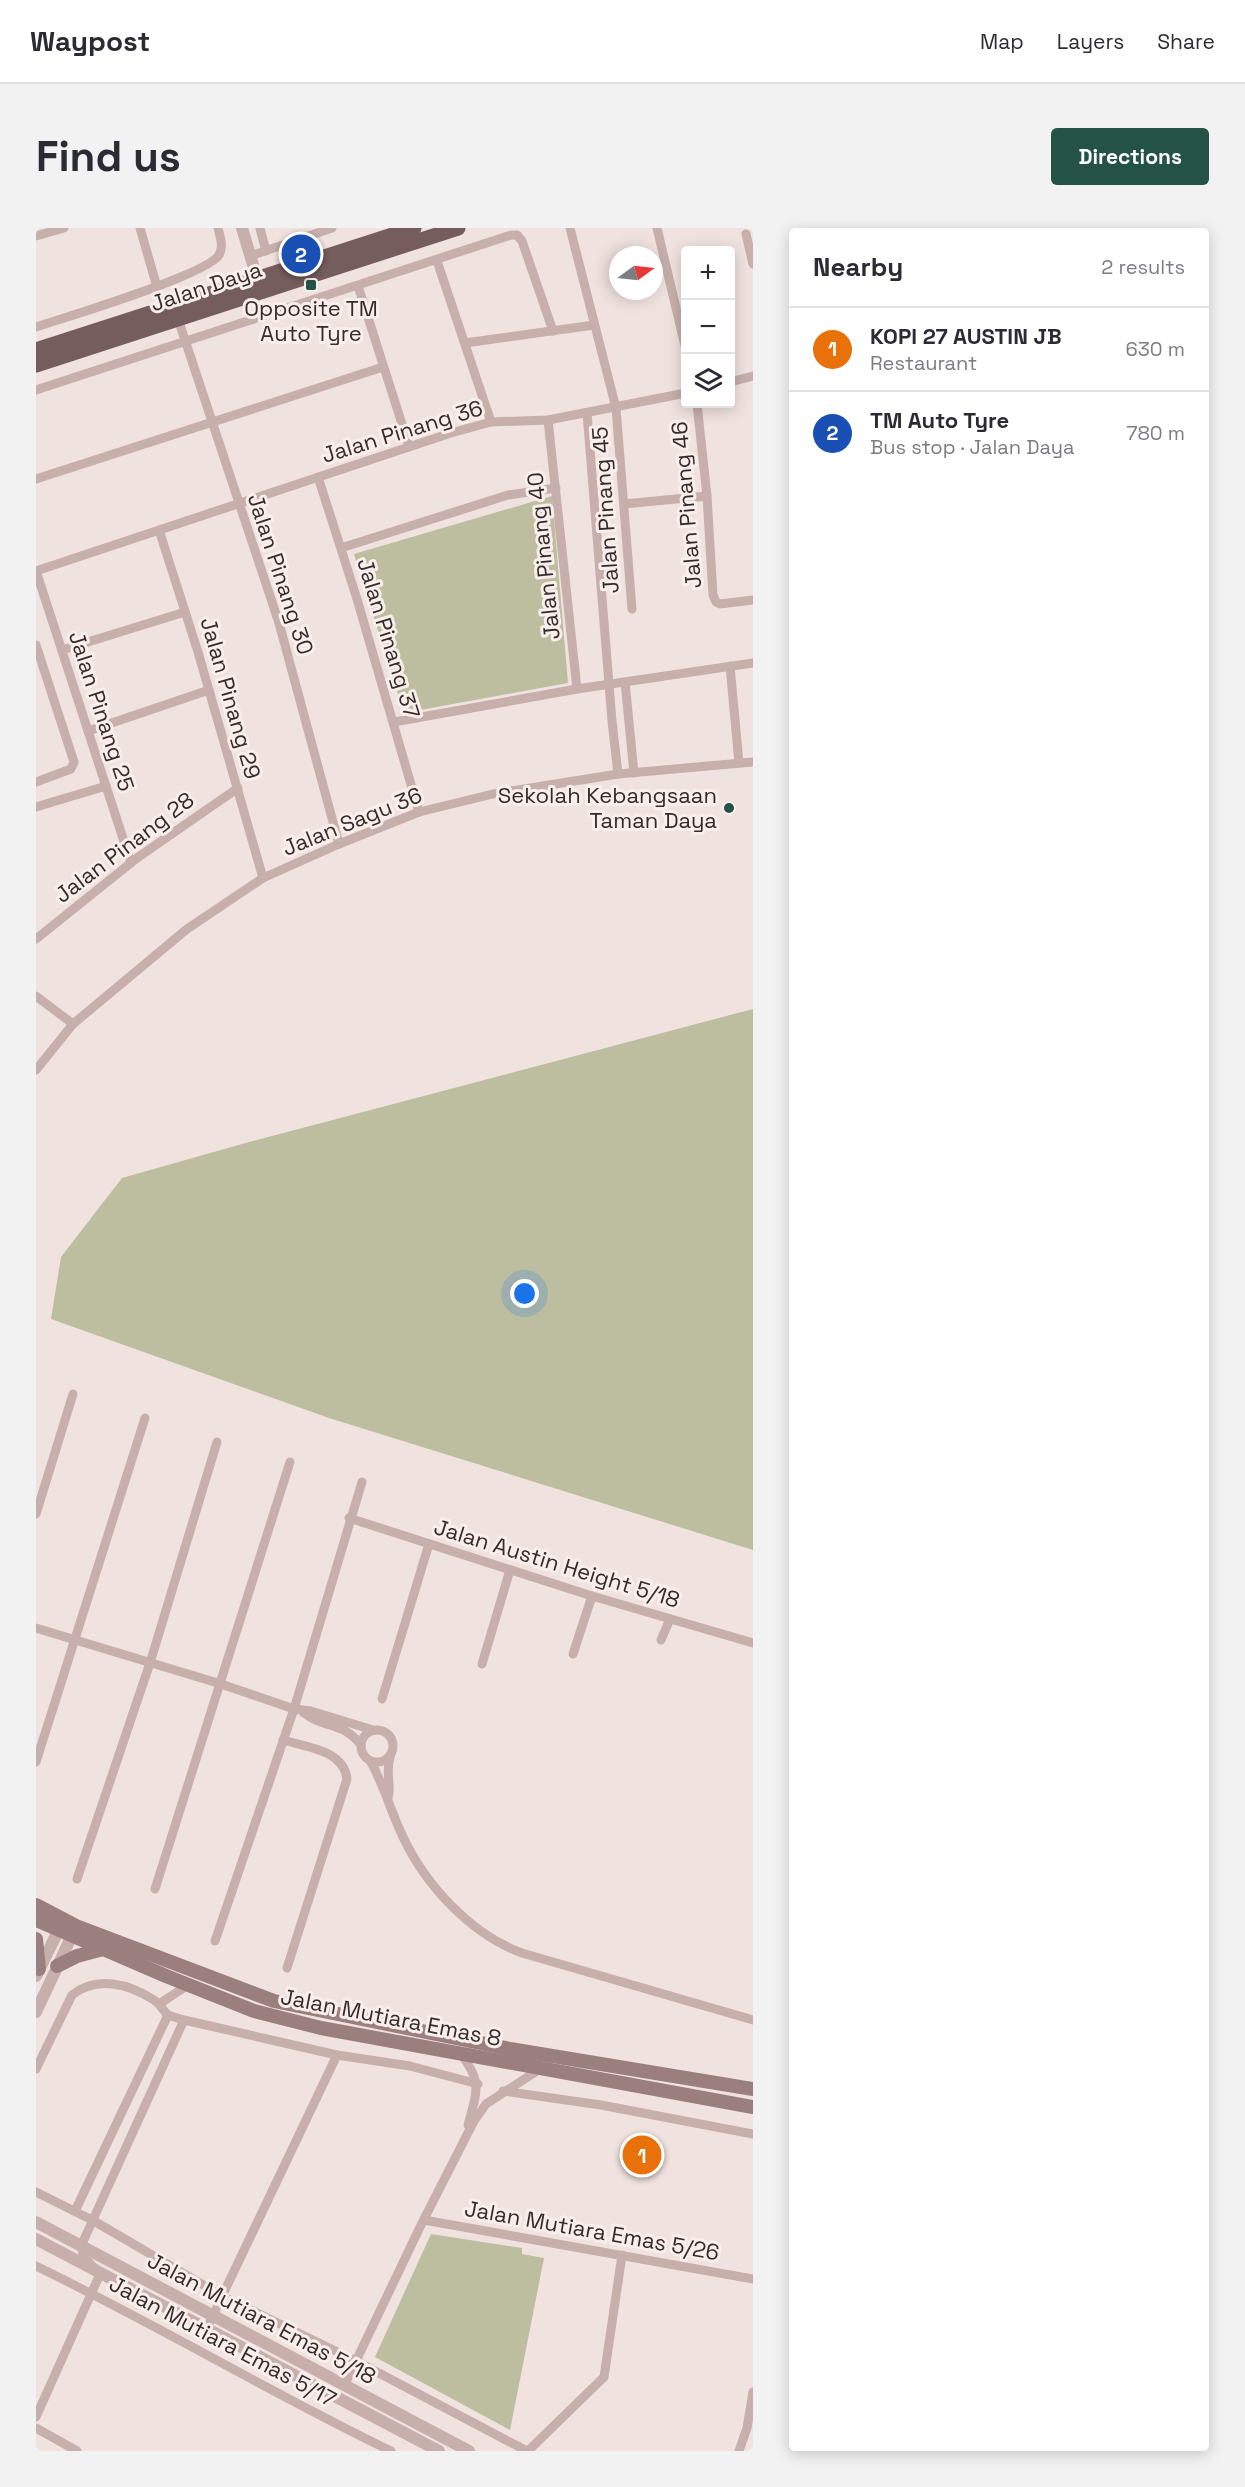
<!DOCTYPE html>
<meta charset="utf-8">
<style>
body{margin:0;font-family:"Space Grotesk",sans-serif;background:#f2f2f3;color:#2b2b33}
.controls{position:absolute;right:18px;top:18px;display:grid;overflow:hidden;border-radius:6px;box-shadow:0 3px 15px #0003}
.controls button{width:54px;height:54px;display:grid;place-items:center;padding:0;border:0;border-bottom:2px solid #e1e1e2;background:#fff;color:#2b2b33;font:30px sans-serif}
.compass{position:absolute;left:573px;top:18px;width:54px;height:54px;border-radius:50%;background:#fff;box-shadow:0 3px 15px #0003;rotate:75deg}
.you{position:absolute;left:489px;top:1066px;width:21px;height:21px;margin:-15px;border:4px solid #fff;border-radius:50%;background:#1a73e8;box-shadow:0 0 0 9px #1a73e833}
.badge{display:grid;place-items:center;width:39px;height:39px;border-radius:50%;background:#245346;color:#fff;font-size:20px;font-weight:700}
.pin{position:absolute;translate:-50% -50%;border:3px solid #fff;box-shadow:0 2px 6px #0006}
.list{margin:0;padding:0;list-style:none}
h2{display:flex;justify-content:space-between;align-items:center;height:78px;margin:0;padding:0 24px;font-size:26px}
h2 small{font-size:20px;font-weight:400;color:#7c7c81}
.list li{display:grid;grid-template-columns:39px 1fr auto;gap:18px;align-items:center;box-sizing:border-box;height:84px;padding:0 24px;border-top:2px solid #e1e1e2}
.list b{display:block;font-size:22px;white-space:nowrap}
.list p{margin:0;font-size:20px;white-space:nowrap;color:#7c7c81}
.list em{font-size:20px;font-style:normal;color:#7c7c81}
.icon{flex:none;width:33px;height:33px;fill:none;stroke:currentColor;stroke-width:2;stroke-linecap:round;stroke-linejoin:round}
.map{position:relative;flex:none;width:717px;height:2223px;overflow:hidden;border-radius:6px}
header{display:flex;align-items:center;gap:36px;box-sizing:border-box;height:84px;padding:0 30px;background:#fff;border-bottom:2px solid #e1e1e2}
header strong{font-size:28px}
nav{display:flex;gap:33px;margin-inline-start:auto;font-size:21px}
.intro{display:flex;align-items:center;justify-content:space-between;box-sizing:border-box;height:144px;padding:0 36px}
h1{margin:0;font-size:42px}
.button{padding:15px 27px;border-radius:6px;background:#245346;color:#fff;font-size:21px;font-weight:700}
main{display:flex;gap:36px;padding:0 36px}
aside{flex:1;background:#fff;border-radius:6px;box-shadow:0 3px 15px #0003}
.map>svg:first-child{display:block}
.green{fill:#bdbda0}
.lines{fill:none;stroke-linecap:round;stroke-linejoin:round}
.minor{stroke:#c7afac;stroke-width:9}
.tertiary{stroke:#c7afac;stroke-width:12}
.secondary{stroke:#9a7f7e;stroke-width:14}
.primary{stroke:#765d5d;stroke-width:15}
.poi-dot{fill:#245346;stroke:#f8eeeb;stroke-width:2}
.labels{text-anchor:middle;stroke-width:6;stroke-linejoin:round;paint-order:stroke}
.street-label{font-size:22px;fill:#362a2a;stroke:#f8eeeb}
.poi-label{font-size:22px;fill:#362a2a;stroke:#f8eeeb}
</style>
<header>
<strong>Waypost</strong>
<nav><a>Map</a><a>Layers</a><a>Share</a></nav>
</header>
<div class="intro"><h1>Find us</h1><a class="button">Directions</a></div>
<main>
<div class="map">
<svg width="717" height="2223" viewBox="0 0 717 2223">
<rect width="100%" height="100%" fill="#f0e2df"/>
<g class="green">
<polygon points="516,268 532,455 368,485 318,326"/>
<polygon points="717,781 717,1322 293,1190 15,1091 25,1029 86,950 213,914"/>
<polygon points="395,2006 486,2020 486,2026 508,2030 474,2202 339,2129"/>
</g>
<g class="lines">
<g class="minor">
<polyline points="104,0 121,59"/>
<polyline points="224,0 230,23"/>
<polyline points="534,0 580,180 596,381"/>
<polyline points="621,0 650,122"/>
<polyline points="710,6 717,36"/>
<polyline points="0,8 28,0"/>
<polyline points="214,28 296,0"/>
<polyline points="401,33 455,194"/>
<polyline points="322,58 373,218"/>
<polyline points="142,91 243,395 303,616"/>
<path d="M0 99C30 89 171 47 183 27 188 18 184 9 182 0"/>
<polyline points="429,115 558,97"/>
<polyline points="694,154 717,148"/>
<polyline points="0,162 475,7 481,7 486,13 517,103"/>
<polyline points="661,176 671,268 677,367 680,374 684,376 717,372"/>
<polyline points="551,185 576,493 582,546"/>
<polyline points="512,192 541,461"/>
<polyline points="282,249 321,371 383,584"/>
<polyline points="0,251 347,139"/>
<polyline points="588,276 671,268"/>
<polyline points="123,302 162,424 227,650"/>
<polyline points="305,320 472,267 520,260"/>
<polyline points="0,343 415,205 455,194 512,192 650,165"/>
<polyline points="0,343 95,635"/>
<polyline points="0,417 38,534 35,541 0,554"/>
<polyline points="26,422 149,384"/>
<polyline points="694,438 703,535"/>
<polyline points="589,454 598,545"/>
<polyline points="358,494 541,461 717,435"/>
<polyline points="52,503 173,462"/>
<polyline points="0,579 70,558"/>
<polyline points="0,711 101,630 202,560"/>
<polyline points="0,768 37,796"/>
<polyline points="0,842 37,796 151,701 227,650 303,616 383,584 457,566 582,546 717,534"/>
<polyline points="0,1286 37,1166"/>
<polyline points="313,1290 556,1368 717,1415"/>
<polyline points="0,1400 185,1456 258,1481 275,1483 337,1502"/>
<polyline points="625,1412 634,1391"/>
<polyline points="537,1426 556,1368"/>
<polyline points="446,1436 474,1342"/>
<polyline points="346,1471 393,1316"/>
<path d="M267 1484C287 1501 307 1493 325 1517"/>
<circle cx="341" cy="1518" r="16"/>
<path d="M247 1512C270 1519 308 1522 311 1551L251 1740"/>
<polyline points="0,1534 109,1190"/>
<path d="M335 1534C348 1558 355 1584 367 1609 390 1658 436 1707 486 1725L717 1792"/>
<path d="M352 1570C356 1558 349 1546 354 1529"/>
<polyline points="41,1651 114,1435 181,1214"/>
<polyline points="119,1661 254,1234"/>
<polyline points="179,1713 258,1481 326,1254"/>
<polyline points="123,1776 152,1757"/>
<path d="M424 1825C447 1854 441 1863 432 1897"/>
<path d="M0 1841 36 1767C61 1747 93 1756 118 1772 124 1776 126 1781 131 1786 135 1789 143 1790 148 1792L301 1827 374 1838 442 1856"/>
<polyline points="467,1863 565,1877 717,1906"/>
<polyline points="0,1964 58,1993 186,2068 322,2134 491,2223"/>
<polyline points="39,1983 132,1787"/>
<polyline points="388,1992 717,2051"/>
<path d="M0 2038C120 2096 235 2165 355 2223"/>
<polyline points="170,2102 301,1827"/>
<polyline points="309,2156 385,1997 438,1893 450,1876 504,1841"/>
<polyline points="0,2189 64,2046 48,2029 45,2018 148,1792"/>
<polyline points="0,2200 41,2223"/>
<polyline points="492,2223 568,2149 586,2027"/>
<polyline points="703,2223 711,2200 717,2164"/>
</g>
<g class="tertiary">
<polyline points="206,0 223,57"/>
<polyline points="0,1748 27,1693"/>
<polyline points="0,1784 40,1699"/>
<polyline points="0,1994 433,2223"/>
<polyline points="0,2011 403,2223"/>
</g>
<g class="secondary">
<polyline points="0,1677 40,1698 238,1773 474,1821 717,1861"/>
<polyline points="0,1692 130,1748 218,1783 285,1800 717,1879"/>
<polyline points="0,1711 3,1741"/>
<polyline points="21,1738 41,1728 67,1721"/>
</g>
<g class="primary">
<polyline points="0,122 378,0"/>
<polyline points="0,137 422,0"/>
</g>
</g>
<g class="poi-dot">
<rect x="269" y="51" width="12" height="12" rx="3"/>
<circle cx="693" cy="580" r="6"/>
</g>
<g class="labels">
<g class="street-label">
<text transform="translate(170 58) rotate(-18)" y="8">Jalan Daya</text>
<text transform="translate(366 203) rotate(-17)" y="8">Jalan Pinang 36</text>
<text transform="translate(650 277) rotate(-95)" y="8">Jalan Pinang 46</text>
<text transform="translate(569 282) rotate(-94)" y="8">Jalan Pinang 45</text>
<text transform="translate(507 328) rotate(-96)" y="8">Jalan Pinang 40</text>
<text transform="translate(245 346) rotate(72)" y="8">Jalan Pinang 30</text>
<text transform="translate(353 410) rotate(73)" y="8">Jalan Pinang 37</text>
<text transform="translate(195 470) rotate(74)" y="8">Jalan Pinang 29</text>
<text transform="translate(66 483) rotate(72)" y="8">Jalan Pinang 25</text>
<text transform="translate(316 593) rotate(-22)" y="8">Jalan Sagu 36</text>
<text transform="translate(88 619) rotate(-37)" y="8">Jalan Pinang 28</text>
<text transform="translate(521 1335) rotate(17)" y="8">Jalan Austin Height 5/18</text>
<text transform="translate(355 1789) rotate(11)" y="8">Jalan Mutiara Emas 8</text>
<text transform="translate(556 2002) rotate(10)" y="8">Jalan Mutiara Emas 5/26</text>
<text transform="translate(226 2090) rotate(28)" y="8">Jalan Mutiara Emas 5/18</text>
<text transform="translate(187 2113) rotate(28)" y="8">Jalan Mutiara Emas 5/17</text>
</g>
<g class="poi-label">
<text x="275" y="88">Opposite TM<tspan x="275" dy="25">Auto Tyre</tspan></text>
<text x="681" y="575" text-anchor="end">Sekolah Kebangsaan<tspan x="681" dy="25">Taman Daya</tspan></text>
</g>
</g>
</svg>
<div class="controls">
<button>+</button>
<button>−</button>
<button><svg class="icon" aria-label="layers" viewBox="0 0 24 24"><path d="M12 4l9 5-9 5-9-5zM3 14l9 5 9-5"/></svg></button>
</div>
<svg class="compass" viewBox="-18 -18 36 36"><path d="M0-13l5 13h-10z" fill="#e53935"/><path d="M0 13l5-13h-10z" fill="#7c7c81"/></svg>
<div class="you"></div>
<div class="pin badge" style="left:606px;top:1927px;background:#e8710a">1</div>
<div class="pin badge" style="left:265px;top:26px;background:#1a4fb4">2</div>
</div>
<aside>
<h2>Nearby<small>2 results</small></h2>
<ul class="list">
<li><span class="badge" style="background:#e8710a">1</span><div><b>KOPI 27 AUSTIN JB</b><p>Restaurant</p></div><em>630 m</em></li>
<li><span class="badge" style="background:#1a4fb4">2</span><div><b>TM Auto Tyre</b><p>Bus stop · Jalan Daya</p></div><em>780 m</em></li>
</ul>
</aside>
</main>
